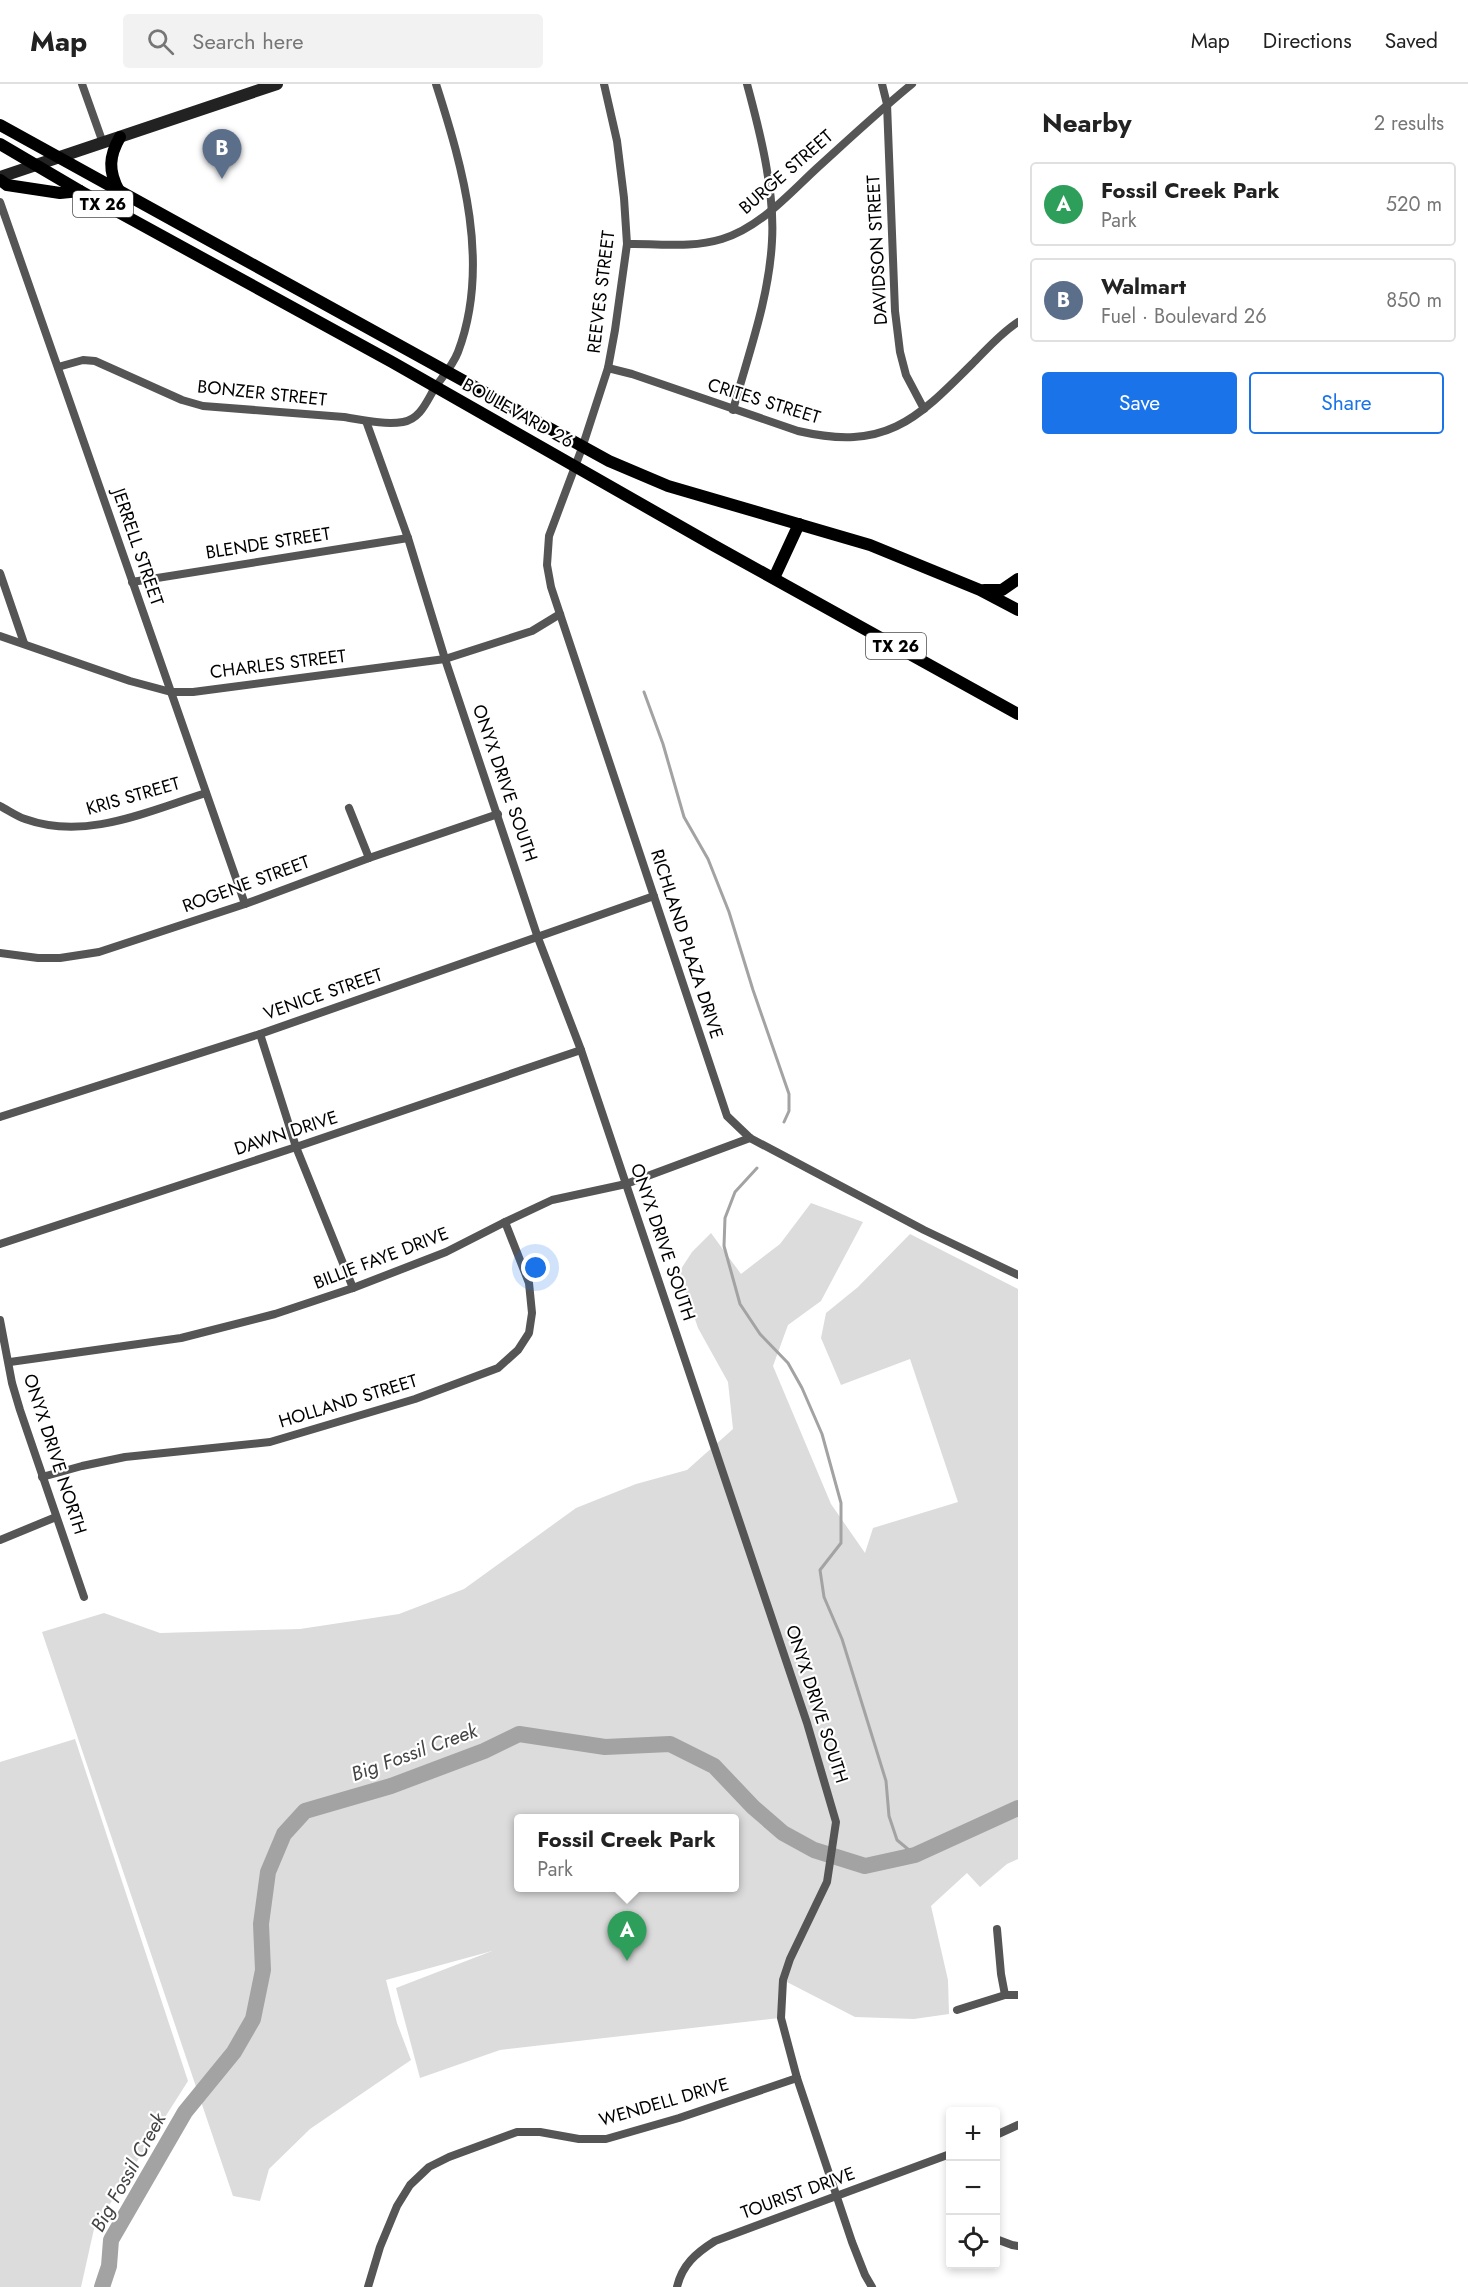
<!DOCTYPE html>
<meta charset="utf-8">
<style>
body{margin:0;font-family:Jost,sans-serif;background:#f2f2f2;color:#222}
.controls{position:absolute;right:18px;bottom:18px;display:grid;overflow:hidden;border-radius:6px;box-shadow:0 3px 9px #0003}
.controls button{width:54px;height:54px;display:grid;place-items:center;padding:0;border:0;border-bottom:2px solid #e0e0e0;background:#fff;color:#222;font:30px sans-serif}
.you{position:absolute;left:536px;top:1184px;width:21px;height:21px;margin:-15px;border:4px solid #fff;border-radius:50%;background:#1a73e8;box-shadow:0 0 0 9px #1a73e833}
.badge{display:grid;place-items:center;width:39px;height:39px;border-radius:50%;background:#1a73e8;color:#fff;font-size:20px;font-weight:700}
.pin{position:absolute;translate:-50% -50px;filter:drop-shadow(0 2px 3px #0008)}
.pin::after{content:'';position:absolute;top:32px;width:21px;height:18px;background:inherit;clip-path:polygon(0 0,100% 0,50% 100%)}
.popup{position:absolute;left:514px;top:1730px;width:225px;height:78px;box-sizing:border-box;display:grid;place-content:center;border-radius:6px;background:#fff;filter:drop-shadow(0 2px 4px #0005);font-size:20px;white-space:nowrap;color:#767676}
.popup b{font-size:22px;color:#222}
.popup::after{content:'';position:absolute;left:50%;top:100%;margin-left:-12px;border:12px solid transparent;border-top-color:#fff}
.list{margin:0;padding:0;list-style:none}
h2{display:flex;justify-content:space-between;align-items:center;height:78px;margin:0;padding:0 24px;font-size:26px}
h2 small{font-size:20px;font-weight:400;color:#767676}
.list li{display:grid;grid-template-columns:39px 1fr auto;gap:18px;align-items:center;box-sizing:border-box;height:84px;margin:0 12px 12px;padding:0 12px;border:2px solid #e0e0e0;border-radius:6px}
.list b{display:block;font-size:22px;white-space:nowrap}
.list p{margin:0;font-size:20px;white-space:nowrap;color:#767676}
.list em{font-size:20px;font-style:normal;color:#767676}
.actions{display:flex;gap:12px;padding:18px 24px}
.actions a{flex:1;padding:14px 0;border:2px solid #1a73e8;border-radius:6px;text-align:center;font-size:21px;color:#1a73e8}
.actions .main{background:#1a73e8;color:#fff}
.icon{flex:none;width:33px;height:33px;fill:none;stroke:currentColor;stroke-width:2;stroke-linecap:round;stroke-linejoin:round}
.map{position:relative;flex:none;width:1018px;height:2203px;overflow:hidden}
header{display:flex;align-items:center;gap:36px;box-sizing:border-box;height:84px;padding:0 30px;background:#fff;border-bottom:2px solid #e0e0e0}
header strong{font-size:28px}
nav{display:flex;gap:33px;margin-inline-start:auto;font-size:21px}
.search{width:420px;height:54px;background:#f2f2f2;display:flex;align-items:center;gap:15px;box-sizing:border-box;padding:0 21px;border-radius:6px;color:#767676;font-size:22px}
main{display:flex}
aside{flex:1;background:#fff}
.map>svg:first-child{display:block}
.green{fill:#dcdcdc;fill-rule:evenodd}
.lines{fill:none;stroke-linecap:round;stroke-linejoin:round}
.stream{stroke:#a3a3a3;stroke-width:3}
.river{stroke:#a3a3a3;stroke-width:16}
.minor{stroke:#555;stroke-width:8}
.secondary{stroke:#222;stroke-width:12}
.primary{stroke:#000;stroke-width:12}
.labels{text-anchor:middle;stroke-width:4.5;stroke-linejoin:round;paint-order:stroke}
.shield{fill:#fff;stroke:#4c4c4c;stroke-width:1.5}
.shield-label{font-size:16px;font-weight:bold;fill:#000}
.street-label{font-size:18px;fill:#000;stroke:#fff}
.water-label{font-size:20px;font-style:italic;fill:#444;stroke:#fff}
</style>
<header>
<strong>Map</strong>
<div class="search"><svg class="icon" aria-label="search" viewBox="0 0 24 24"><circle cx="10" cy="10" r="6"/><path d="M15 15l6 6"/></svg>Search here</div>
<nav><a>Map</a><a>Directions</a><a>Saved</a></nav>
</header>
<main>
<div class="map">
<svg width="1018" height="2203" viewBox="0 0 1018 2203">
<rect width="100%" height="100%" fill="#fff"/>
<g class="green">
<path d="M811 1119 863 1138 821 1217 788 1241 773 1282 831 1420 865 1469 873 1444 958 1418 910 1275 841 1301 821 1254 826 1229 858 1203 910 1150 1018 1205V1775L1007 1780 980 1803 967 1789 931 1822 948 1896 949 1930 914 1935 855 1933 783 1896 782 1890 779 1934 500 1966 420 1994 396 1904 492 1867 386 1896 397 1939 411 1976 310 2045 269 2085 260 2117 233 2112 42 1548 104 1529 160 1549 300 1545 399 1530 464 1505 576 1424 636 1400 687 1386 733 1345 728 1298 698 1244 679 1188 692 1168 711 1149 741 1190 780 1160ZM519 1734H735V1804H519Z"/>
<polygon points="75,1655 188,1997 94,2145 81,2203 0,2203 0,1678"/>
</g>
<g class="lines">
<g class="stream">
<polyline points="644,608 663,660 684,733 708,775 729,828 753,906 789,1010 789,1027 784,1038"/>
<polyline points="757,1084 735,1108 725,1134 724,1162 740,1220 760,1250 788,1279 802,1304 822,1350 841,1419 841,1459 820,1486 824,1513 842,1555 886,1697 889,1732 897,1756 915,1771"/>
</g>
<polyline class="river" points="102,2203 109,2182 111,2156 185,2028 234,1968 253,1935 263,1886 261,1840 268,1788 284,1750 305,1727 391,1702 484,1667 519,1650 605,1663 670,1660 714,1682 753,1723 783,1749 814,1766 865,1782 915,1771 1018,1724"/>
<g class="minor">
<polyline points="82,0 103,59"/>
<polyline points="604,0 617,57 624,114 627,160 615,246 608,284 582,364 549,452 547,481 551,503 727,1032 750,1054 924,1146 1018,1191"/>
<polyline points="882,0 887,20 895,227 900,268 906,291 924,325"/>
<polyline points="0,118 245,820"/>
<path d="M627 160C659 159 689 165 722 155 759 144 788 111 816 85 848 56 879 27 912 0"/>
<path d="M58 283 83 276 95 277 182 316 203 322 344 333C363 336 384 341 403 338 421 335 427 316 436 302 444 291 453 281 458 268 491 181 463 84 436 0"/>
<path d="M608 284 632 290 798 347C886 367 915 337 974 278 988 264 1001 249 1018 238"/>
<path d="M733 326C748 271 769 215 772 157 775 107 760 48 747 0"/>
<polyline points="366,337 408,454 445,575 538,854 581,966 807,1639 836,1738 827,1798 790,1875 783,1896 781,1934 797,1994 852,2158 865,2191 872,2203"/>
<polyline points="0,489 24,559"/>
<polyline points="132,498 408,454"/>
<polyline points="0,552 130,597 171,608 193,608 445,575 532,547 560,530"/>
<path d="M0 722C8 726 16 732 25 735 86 757 148 727 206 709"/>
<polyline points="349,724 369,774"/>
<polyline points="0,869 38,874 60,874 99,868 245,820 369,774 498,730"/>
<polyline points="260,950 296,1063 353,1204"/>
<polyline points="0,1033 260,950 654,812"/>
<polyline points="0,1160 296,1063 581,966"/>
<polyline points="0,1236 12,1299 20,1326 84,1513"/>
<polyline points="10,1278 181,1254 275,1230 353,1204 446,1168 505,1138 552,1116 626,1100 750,1054"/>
<polyline points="42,1393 82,1382 125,1373 270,1358 415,1315 498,1284 518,1266 529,1249 532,1229 529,1199 505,1138"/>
<polyline points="0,1456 56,1433"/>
<polyline points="997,1845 1001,1890 1005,1911"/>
<polyline points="957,1926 1005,1911 1018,1911"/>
<polyline points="996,2051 1018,2041"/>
<polyline points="996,2155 1012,2161 1018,2162"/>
<polyline points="368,2203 380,2163 397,2122 410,2101 429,2083 449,2073 517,2048 540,2048 579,2055 606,2055 679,2034 797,1994"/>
<path d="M677 2203C682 2181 696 2169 715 2157L950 2070"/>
</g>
<polyline class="secondary" points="0,93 277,0"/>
<g class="primary">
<polyline points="0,41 609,377 668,402 870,461 980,506 1018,526"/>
<polyline points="0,60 80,107 392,278 713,461 1018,630"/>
<polyline points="0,96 7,101 60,109 80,107"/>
<path d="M119 107C108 87 109 72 120 53"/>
<polyline points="774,494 799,440"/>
<polyline points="984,506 1002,506 1018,495"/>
</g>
</g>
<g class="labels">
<g class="shield">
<rect x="73" y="107" width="60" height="26" rx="4.5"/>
<rect x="866" y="549" width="60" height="26" rx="4.5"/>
</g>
<g class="shield-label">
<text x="103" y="126">TX 26</text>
<text x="896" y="568">TX 26</text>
</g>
<g class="street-label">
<text transform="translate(786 88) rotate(-41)" y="6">BURGE STREET</text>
<text transform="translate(877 166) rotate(-93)" y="6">DAVIDSON STREET</text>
<text transform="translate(601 208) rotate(-83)" y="6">REEVES STREET</text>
<text transform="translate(262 309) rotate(6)" y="6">BONZER STREET</text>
<text transform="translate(764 317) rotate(17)" y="6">CRITES STREET</text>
<text transform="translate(518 329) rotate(29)" y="6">BOULEVARD 26</text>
<text transform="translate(268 459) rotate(-9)" y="6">BLENDE STREET</text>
<text transform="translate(138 463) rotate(71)" y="6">JERRELL STREET</text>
<text transform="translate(278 580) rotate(-7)" y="6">CHARLES STREET</text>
<text transform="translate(505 699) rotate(71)" y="6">ONYX DRIVE SOUTH</text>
<text transform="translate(133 712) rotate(-16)" y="6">KRIS STREET</text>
<text transform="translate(246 800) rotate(-20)" y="6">ROGENE STREET</text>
<text transform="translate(687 860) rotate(72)" y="6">RICHLAND PLAZA DRIVE</text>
<text transform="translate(323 910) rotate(-19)" y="6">VENICE STREET</text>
<text transform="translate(286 1049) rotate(-18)" y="6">DAWN DRIVE</text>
<text transform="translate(663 1158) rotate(71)" y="6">ONYX DRIVE SOUTH</text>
<text transform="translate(381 1174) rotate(-21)" y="6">BILLIE FAYE DRIVE</text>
<text transform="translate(348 1317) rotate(-17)" y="6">HOLLAND STREET</text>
<text transform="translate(55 1370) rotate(72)" y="6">ONYX DRIVE NORTH</text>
<text transform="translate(817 1620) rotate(72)" y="6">ONYX DRIVE SOUTH</text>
<text transform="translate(664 2018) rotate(-16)" y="6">WENDELL DRIVE</text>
<text transform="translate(798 2109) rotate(-20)" y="6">TOURIST DRIVE</text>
</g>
<g class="water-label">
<text transform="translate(414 1668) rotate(-20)" y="7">Big Fossil Creek</text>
<text transform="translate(128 2088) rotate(-61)" y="7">Big Fossil Creek</text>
</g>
</g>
</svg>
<div class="controls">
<button>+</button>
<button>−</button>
<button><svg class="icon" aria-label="locate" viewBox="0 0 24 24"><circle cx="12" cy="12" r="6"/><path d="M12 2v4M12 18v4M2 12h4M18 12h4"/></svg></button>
</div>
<div class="you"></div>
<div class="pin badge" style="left:627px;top:1877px;background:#2e9e5b">A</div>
<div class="popup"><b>Fossil Creek Park</b>Park</div>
<div class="pin badge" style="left:222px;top:95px;background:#5c6f8a">B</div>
</div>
<aside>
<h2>Nearby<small>2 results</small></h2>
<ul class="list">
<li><span class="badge" style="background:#2e9e5b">A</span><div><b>Fossil Creek Park</b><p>Park</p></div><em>520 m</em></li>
<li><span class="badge" style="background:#5c6f8a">B</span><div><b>Walmart</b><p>Fuel · Boulevard 26</p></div><em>850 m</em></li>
</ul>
<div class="actions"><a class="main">Save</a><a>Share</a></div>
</aside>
</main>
